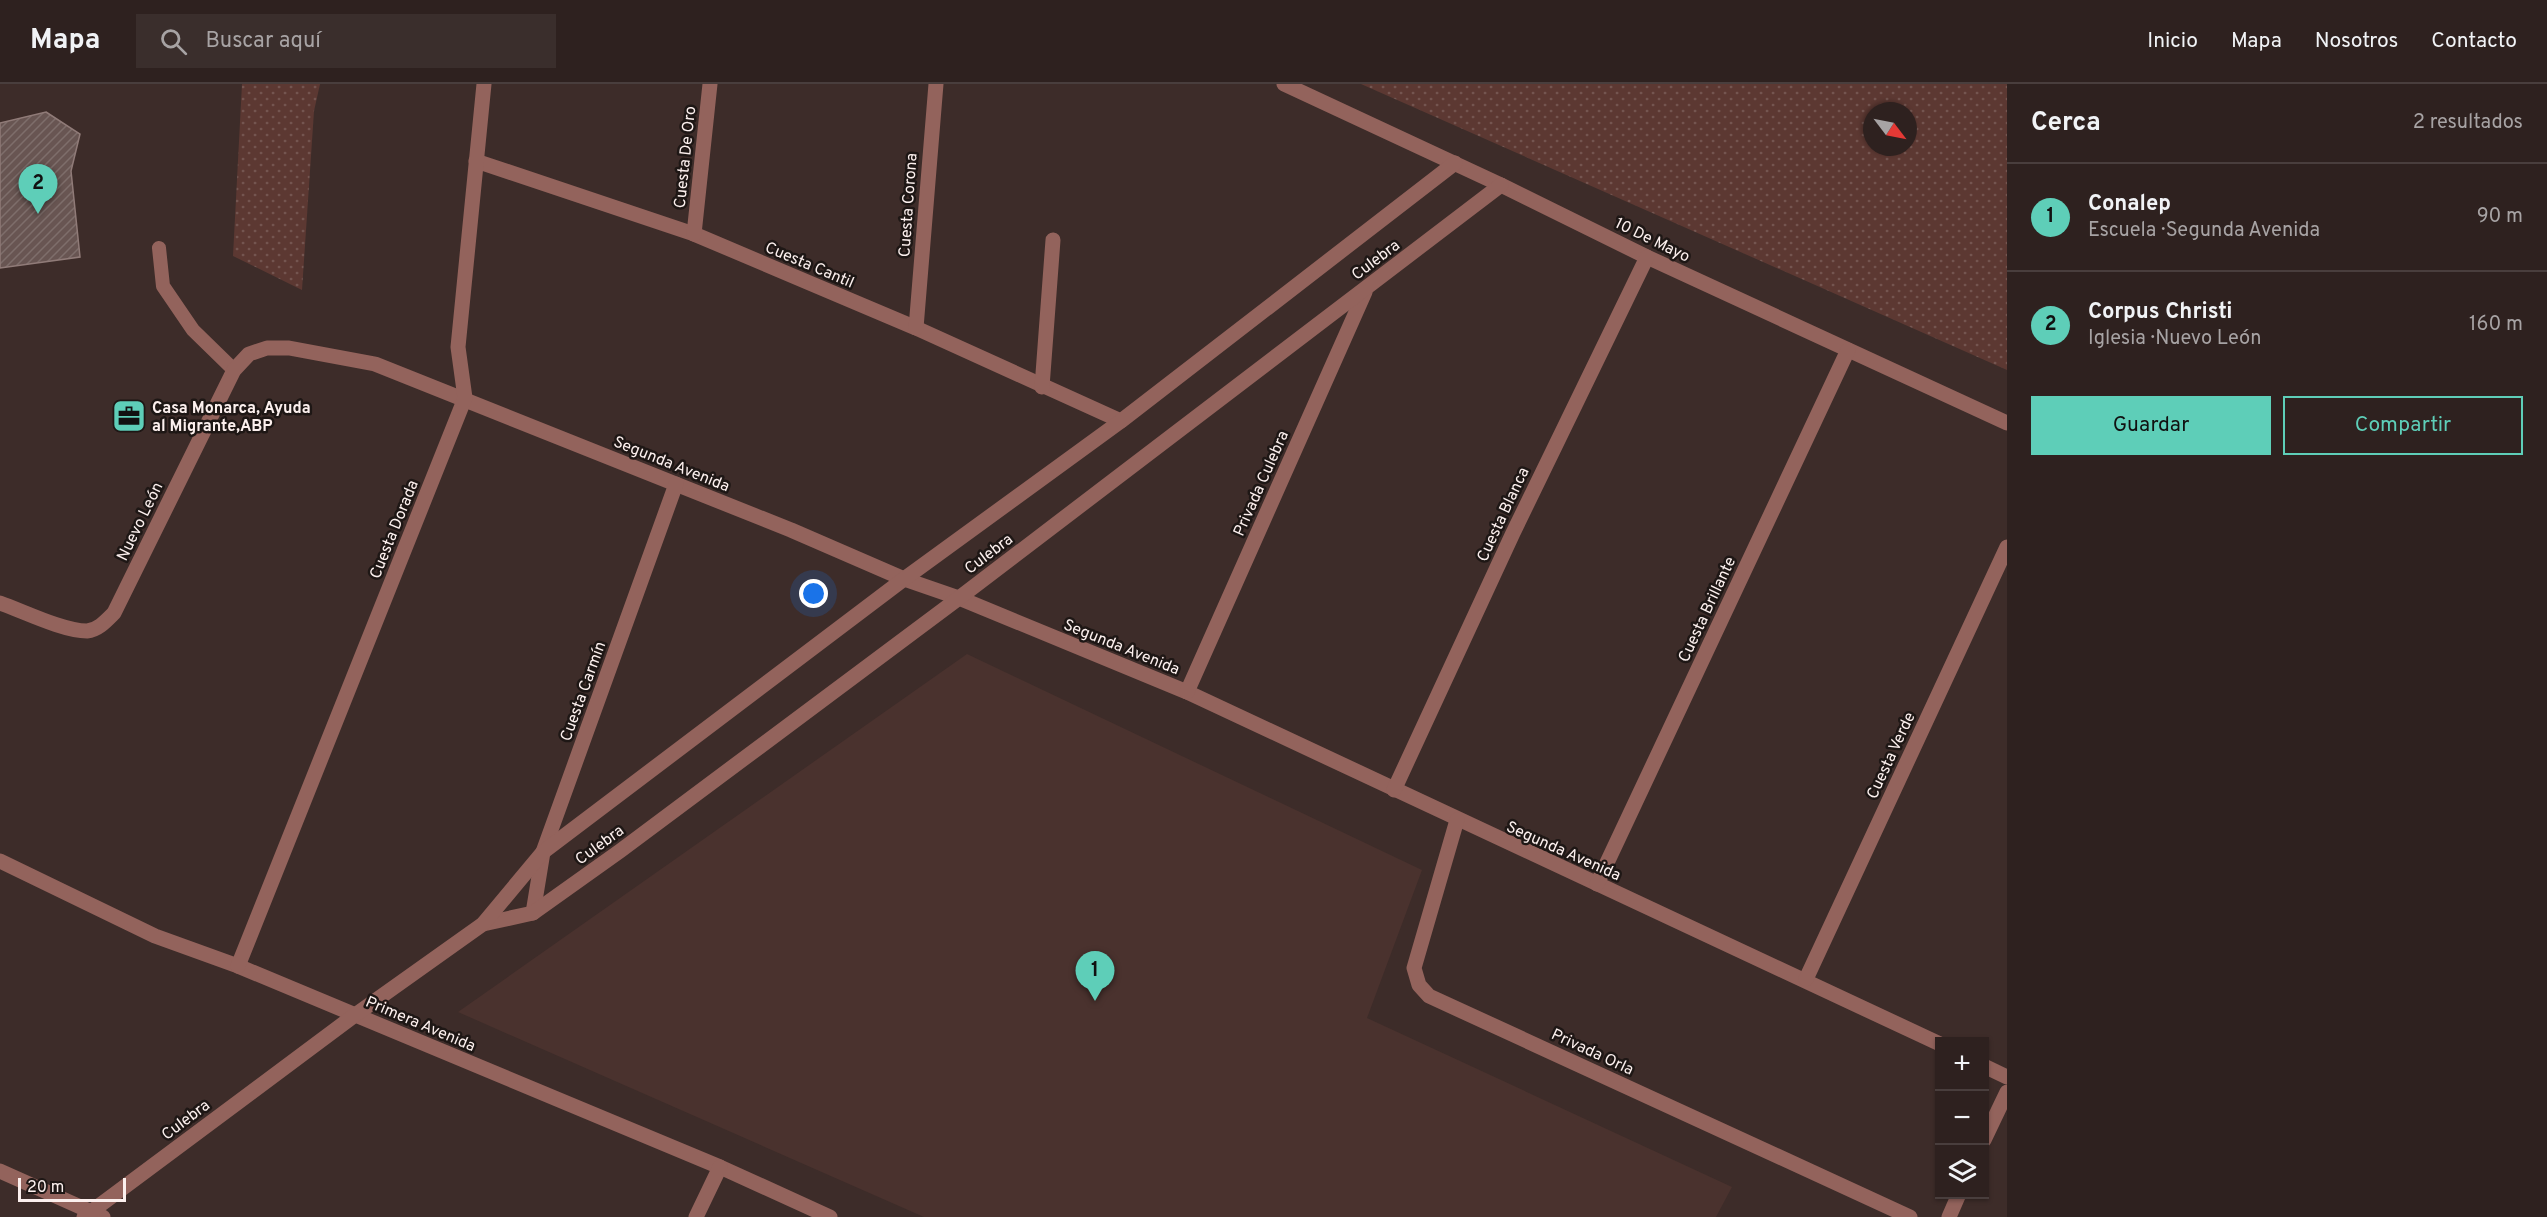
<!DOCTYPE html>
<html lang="es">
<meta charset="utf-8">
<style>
body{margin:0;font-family:Overpass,sans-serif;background:#3a2e2c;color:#f1f3f6}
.controls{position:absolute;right:18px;bottom:18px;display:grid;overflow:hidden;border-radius:0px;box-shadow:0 2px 4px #0004}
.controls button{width:54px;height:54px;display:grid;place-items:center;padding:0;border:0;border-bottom:2px solid #493e3d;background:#2e211f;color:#f1f3f6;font:30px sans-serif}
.compass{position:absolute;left:1863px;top:18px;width:54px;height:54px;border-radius:50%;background:#2e211f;box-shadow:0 2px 4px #0004;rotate:122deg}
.scale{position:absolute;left:18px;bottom:15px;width:108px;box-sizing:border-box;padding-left:6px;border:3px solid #fcf0ee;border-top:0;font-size:16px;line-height:21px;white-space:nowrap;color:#fcf0ee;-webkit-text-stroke:4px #1e1715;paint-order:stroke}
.you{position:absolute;left:814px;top:510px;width:21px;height:21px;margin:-15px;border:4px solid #fff;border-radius:50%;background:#1a73e8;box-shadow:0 0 0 9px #1a73e833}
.badge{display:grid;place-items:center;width:39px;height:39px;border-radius:50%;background:#5eceb8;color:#111;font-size:20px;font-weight:700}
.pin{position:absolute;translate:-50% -50px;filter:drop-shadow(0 2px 3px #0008)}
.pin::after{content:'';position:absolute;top:32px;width:21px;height:18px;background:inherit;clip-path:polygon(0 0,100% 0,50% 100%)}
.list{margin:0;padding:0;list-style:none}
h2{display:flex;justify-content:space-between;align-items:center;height:78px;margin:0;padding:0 24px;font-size:26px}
h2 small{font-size:20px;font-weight:400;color:#a7a3a4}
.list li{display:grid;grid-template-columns:39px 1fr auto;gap:18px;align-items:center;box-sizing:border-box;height:108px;padding:0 24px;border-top:2px solid #493e3d}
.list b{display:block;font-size:22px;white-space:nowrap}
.list p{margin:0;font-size:20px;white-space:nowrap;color:#a7a3a4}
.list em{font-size:20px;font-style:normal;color:#a7a3a4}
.actions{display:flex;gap:12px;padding:18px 24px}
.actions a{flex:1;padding:14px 0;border:2px solid #5eceb8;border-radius:0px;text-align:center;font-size:21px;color:#5eceb8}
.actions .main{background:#5eceb8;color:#111}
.icon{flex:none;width:33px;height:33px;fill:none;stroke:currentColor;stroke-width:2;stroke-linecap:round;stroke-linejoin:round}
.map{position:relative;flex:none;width:2007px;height:1133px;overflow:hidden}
header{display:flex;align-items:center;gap:36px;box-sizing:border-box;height:84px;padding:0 30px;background:#2e211f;border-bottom:2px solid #493e3d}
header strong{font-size:28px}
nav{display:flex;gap:33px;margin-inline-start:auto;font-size:21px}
.search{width:420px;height:54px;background:#3a2e2c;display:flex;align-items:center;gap:15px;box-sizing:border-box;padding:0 21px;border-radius:0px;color:#a7a3a4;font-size:22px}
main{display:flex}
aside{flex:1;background:#2e211f}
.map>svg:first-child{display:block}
.built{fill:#4a322e}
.grass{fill:url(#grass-dots);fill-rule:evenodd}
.building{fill:url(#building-hatch);stroke:#907b78;stroke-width:1.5}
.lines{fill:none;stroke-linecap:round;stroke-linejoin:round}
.lane{stroke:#93635c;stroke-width:14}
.street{stroke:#93635c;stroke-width:15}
.labels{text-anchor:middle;stroke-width:5;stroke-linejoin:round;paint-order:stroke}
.street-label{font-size:16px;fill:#fcf0ee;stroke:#1e1715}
.poi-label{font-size:16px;font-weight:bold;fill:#fcf0ee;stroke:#1e1715;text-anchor:start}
</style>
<header>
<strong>Mapa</strong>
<div class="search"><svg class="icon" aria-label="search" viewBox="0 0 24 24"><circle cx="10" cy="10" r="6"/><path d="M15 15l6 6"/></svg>Buscar aquí</div>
<nav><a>Inicio</a><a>Mapa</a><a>Nosotros</a><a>Contacto</a></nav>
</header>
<main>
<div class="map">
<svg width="2007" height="1133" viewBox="0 0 2007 1133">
<defs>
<pattern id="grass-dots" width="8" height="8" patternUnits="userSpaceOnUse" patternTransform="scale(1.5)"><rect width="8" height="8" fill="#5c3832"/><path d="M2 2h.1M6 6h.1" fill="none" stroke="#745550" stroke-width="1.8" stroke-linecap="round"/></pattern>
<pattern id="building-hatch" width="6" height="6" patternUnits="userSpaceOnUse" patternTransform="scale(1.5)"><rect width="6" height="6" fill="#685552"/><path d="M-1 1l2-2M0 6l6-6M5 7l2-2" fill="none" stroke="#7e6e6b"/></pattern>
</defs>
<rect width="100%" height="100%" fill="#3d2c29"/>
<polygon class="built" points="967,570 1422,786 1367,934 1732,1103 1716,1133 924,1133 458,928"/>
<g class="grass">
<polygon points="242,0 320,0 314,27 302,206 233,172"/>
<path d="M1361 0H2007V286ZM1872 27H1908V63H1872Z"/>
</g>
<polygon class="building" points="46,28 80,50 71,87 80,173 0,184 0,39"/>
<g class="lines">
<polyline class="lane" points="159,164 163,202 193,246 234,286"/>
<g class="street">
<polyline points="1284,0 1501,101 1647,173 2007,339"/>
<polyline points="476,77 694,150 916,244 1121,337"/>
<polyline points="694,150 710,0"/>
<polyline points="916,244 936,0"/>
<polyline points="1042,303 1053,156"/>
<path d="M0 519C23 527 63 547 87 547 98 546 106 537 114 529L234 286 249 270 267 264H289L375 280 791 446 904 495 959 514 1187 608 1940 960"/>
<polyline points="1187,608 1365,208"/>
<polyline points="1394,706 1513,449 1647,173"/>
<polyline points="1457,736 1414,884 1419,901 1429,912 1910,1133"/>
<polyline points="0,777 155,852 238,882 720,1083 830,1133"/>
<polyline points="1597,800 1848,266"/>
<polyline points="533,829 543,768 676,400"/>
<polyline points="483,840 533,829 620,767 959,514 1501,101"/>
<polyline points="238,882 465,314 458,263 484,0"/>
<polyline points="1806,895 2007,463"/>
<polyline points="1984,982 2007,993"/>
<polyline points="1984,1056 2007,1008"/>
<polyline points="0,1087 103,1133"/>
<polyline points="84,1133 355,931 483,840 543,768 904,495 1121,337 1455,79"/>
<polyline points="696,1133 720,1083"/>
<polyline points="1949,1133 1959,1110"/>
</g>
</g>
<defs>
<symbol id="office-square" viewBox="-11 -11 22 22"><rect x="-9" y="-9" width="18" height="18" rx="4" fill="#5eceb8" stroke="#1e1715"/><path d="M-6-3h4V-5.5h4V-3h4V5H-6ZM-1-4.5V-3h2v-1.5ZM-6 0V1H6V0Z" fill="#111"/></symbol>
</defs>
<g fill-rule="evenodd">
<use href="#office-square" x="110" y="313" width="38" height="38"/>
</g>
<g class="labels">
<g class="street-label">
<text transform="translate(684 73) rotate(-84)" y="6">Cuesta De Oro</text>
<text transform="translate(907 121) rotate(-86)" y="6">Cuesta Corona</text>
<text transform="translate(1653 155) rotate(26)" y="6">10 De Mayo</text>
<text transform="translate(1375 175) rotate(-37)" y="6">Culebra</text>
<text transform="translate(810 180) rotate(23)" y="6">Cuesta Cantil</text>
<text transform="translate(672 379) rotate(22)" y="6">Segunda Avenida</text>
<text transform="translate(1260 399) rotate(-66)" y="6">Privada Culebra</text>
<text transform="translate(1502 430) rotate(-65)" y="6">Cuesta Blanca</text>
<text transform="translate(139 437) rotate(-64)" y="6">Nuevo León</text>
<text transform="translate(393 445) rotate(-68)" y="6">Cuesta Dorada</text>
<text transform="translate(988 469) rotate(-37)" y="6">Culebra</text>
<text transform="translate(1706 525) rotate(-65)" y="6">Cuesta Brillante</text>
<text transform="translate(1122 562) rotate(22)" y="6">Segunda Avenida</text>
<text transform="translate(582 607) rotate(-70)" y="6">Cuesta Carmín</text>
<text transform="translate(1890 671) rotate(-65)" y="6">Cuesta Verde</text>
<text transform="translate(599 760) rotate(-36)" y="6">Culebra</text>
<text transform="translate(1564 766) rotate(24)" y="6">Segunda Avenida</text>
<text transform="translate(421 939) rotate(23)" y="6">Primera Avenida</text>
<text transform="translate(1593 967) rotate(25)" y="6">Privada Orla</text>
<text transform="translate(185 1035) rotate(-37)" y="6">Culebra</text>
</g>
<g class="poi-label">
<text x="152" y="329">Casa Monarca, Ayuda<tspan x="152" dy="18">al Migrante,ABP</tspan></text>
</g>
</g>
</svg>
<div class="controls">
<button>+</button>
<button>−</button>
<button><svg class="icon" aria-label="layers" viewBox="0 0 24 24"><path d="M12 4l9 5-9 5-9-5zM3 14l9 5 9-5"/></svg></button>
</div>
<svg class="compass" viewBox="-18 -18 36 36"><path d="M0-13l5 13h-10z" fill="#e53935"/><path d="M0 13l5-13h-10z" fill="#a7a3a4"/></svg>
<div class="scale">20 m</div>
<div class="you"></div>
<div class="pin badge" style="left:1095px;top:917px">1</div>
<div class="pin badge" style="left:38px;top:130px">2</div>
</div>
<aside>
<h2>Cerca<small>2 resultados</small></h2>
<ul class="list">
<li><span class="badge">1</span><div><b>Conalep</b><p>Escuela · Segunda Avenida</p></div><em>90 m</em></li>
<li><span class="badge">2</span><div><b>Corpus Christi</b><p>Iglesia · Nuevo León</p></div><em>160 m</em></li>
</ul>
<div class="actions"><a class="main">Guardar</a><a>Compartir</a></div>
</aside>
</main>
